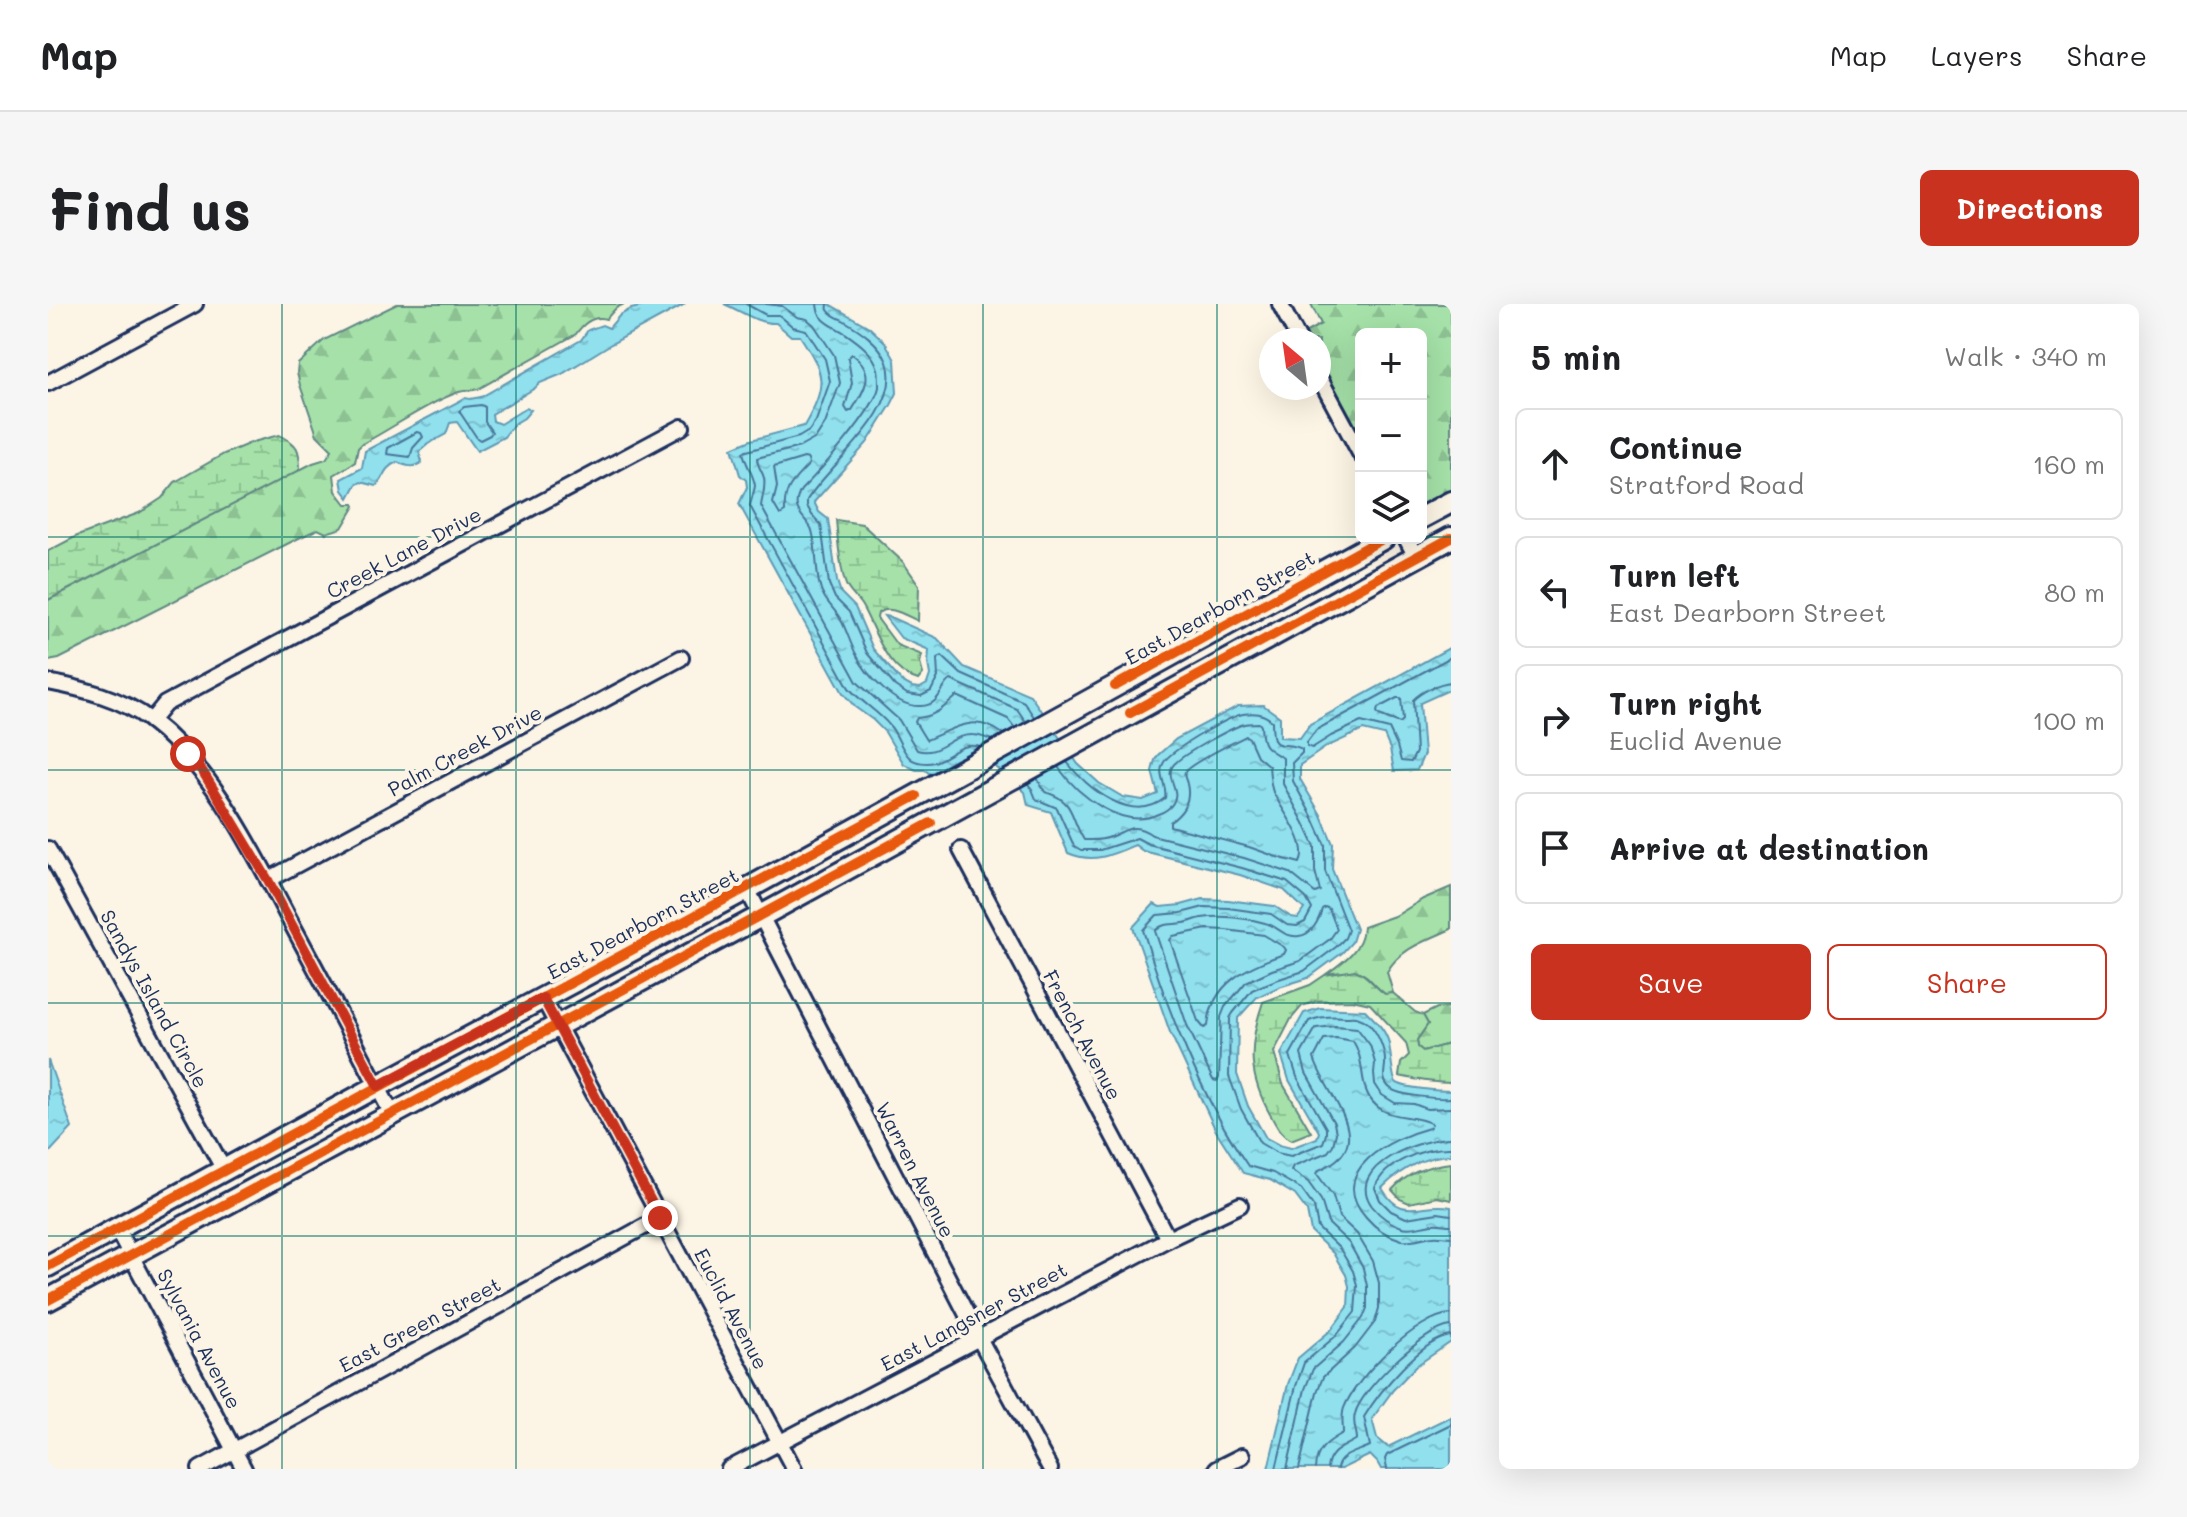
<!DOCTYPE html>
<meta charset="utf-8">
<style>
body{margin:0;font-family:Mali,sans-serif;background:#f6f6f6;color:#202124}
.controls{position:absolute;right:24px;top:24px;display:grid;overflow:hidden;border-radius:12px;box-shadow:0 8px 32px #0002}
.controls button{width:72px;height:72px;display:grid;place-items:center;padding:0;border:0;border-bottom:2px solid #e0e0e0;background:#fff;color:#202124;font:40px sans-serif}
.compass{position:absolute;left:1211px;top:24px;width:72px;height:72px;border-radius:50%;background:#fff;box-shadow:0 8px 32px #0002;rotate:331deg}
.stop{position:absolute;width:24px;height:24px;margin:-18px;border:6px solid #c8321e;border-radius:50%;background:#fff}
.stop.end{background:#c8321e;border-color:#fff;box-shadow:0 2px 8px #0008}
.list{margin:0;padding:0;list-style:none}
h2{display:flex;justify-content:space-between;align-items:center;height:104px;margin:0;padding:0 32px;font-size:34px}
h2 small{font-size:26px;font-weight:400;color:#757577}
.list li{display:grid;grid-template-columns:52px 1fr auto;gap:24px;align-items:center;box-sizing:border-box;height:112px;margin:0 16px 16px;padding:0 16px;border:2px solid #e0e0e0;border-radius:12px}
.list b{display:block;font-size:30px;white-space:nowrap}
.list p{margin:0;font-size:26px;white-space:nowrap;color:#757577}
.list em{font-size:26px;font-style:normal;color:#757577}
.actions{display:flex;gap:16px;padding:24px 32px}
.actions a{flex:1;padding:18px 0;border:2px solid #c8321e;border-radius:12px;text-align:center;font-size:28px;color:#c8321e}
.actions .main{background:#c8321e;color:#fff}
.icon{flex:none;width:44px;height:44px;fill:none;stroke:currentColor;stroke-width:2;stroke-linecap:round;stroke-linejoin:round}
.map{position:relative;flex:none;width:1403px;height:1165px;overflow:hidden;border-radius:12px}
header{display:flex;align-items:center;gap:48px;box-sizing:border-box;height:112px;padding:0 40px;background:#fff;border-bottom:2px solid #e0e0e0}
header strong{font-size:38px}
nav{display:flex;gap:44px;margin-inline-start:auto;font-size:28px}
.intro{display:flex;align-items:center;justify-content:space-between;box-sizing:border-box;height:192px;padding:0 48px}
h1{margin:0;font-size:56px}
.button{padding:20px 36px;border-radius:12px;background:#c8321e;color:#fff;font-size:28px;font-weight:700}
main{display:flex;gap:48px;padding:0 48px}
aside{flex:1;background:#fff;border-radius:12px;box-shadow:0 8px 32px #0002}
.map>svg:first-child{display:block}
.forest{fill:url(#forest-firs);stroke:#608883;stroke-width:2}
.wetland{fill:url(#wetland-marsh);stroke:#608883;stroke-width:2}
.water{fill:url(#water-ripples);stroke:#6199b4;stroke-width:2}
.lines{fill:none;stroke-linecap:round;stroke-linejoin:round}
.shore{stroke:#4a7698;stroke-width:2}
.street-casing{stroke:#1b2f5e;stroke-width:20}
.secondary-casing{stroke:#1b2f5e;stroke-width:26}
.street{stroke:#fcf5e5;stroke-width:14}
.secondary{stroke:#fcf5e5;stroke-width:20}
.cycleway-casing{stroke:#fcf5e5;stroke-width:15}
.cycleway{stroke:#e8590c;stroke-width:10}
.route{stroke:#c8321e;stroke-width:10}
.grid{fill:none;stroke:#0f766e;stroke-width:2;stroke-opacity:0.55}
.labels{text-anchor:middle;stroke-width:8;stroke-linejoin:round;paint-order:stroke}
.street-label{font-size:20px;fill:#1b2f5e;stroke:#fcf5e5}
</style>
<header>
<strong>Map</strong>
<nav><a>Map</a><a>Layers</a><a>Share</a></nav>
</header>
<div class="intro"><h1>Find us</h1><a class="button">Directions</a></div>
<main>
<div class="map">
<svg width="1403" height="1165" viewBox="0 0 1403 1165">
<defs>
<pattern id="forest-firs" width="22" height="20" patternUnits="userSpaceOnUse" patternTransform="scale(2)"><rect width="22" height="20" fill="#a5e1a8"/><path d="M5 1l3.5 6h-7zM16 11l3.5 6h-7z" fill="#8dc193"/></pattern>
<pattern id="wetland-marsh" width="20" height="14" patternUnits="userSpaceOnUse" patternTransform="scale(2)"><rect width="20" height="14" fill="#a5e1a8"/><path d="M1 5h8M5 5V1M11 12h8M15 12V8" fill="none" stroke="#8dc193"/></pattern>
<pattern id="water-ripples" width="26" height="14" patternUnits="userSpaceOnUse" patternTransform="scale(2)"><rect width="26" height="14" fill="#90e0ee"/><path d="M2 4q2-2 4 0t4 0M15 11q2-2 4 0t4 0" fill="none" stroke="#7cc0ce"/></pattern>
</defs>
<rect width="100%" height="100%" fill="#fcf5e5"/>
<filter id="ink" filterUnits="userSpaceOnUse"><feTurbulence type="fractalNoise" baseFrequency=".0125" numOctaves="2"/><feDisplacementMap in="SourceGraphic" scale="16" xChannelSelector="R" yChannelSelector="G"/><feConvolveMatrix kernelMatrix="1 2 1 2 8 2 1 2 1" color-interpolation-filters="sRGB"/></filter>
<g filter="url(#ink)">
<g class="forest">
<path d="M349 0H576L568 4 558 15C545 11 535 20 528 30L430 85C423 87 418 86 411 88 381 98 343 125 314 140L310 144 307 158 286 171 288 187 298 200H306L307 202 294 224 278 229 270 225 253 233 11 355 0 357V296L265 159 278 155 284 146 269 131 252 81 249 69 250 60 276 36Z"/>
<polygon points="1263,0 1403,0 1403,187 1373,203 1373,30 1313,30 1313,158 1271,84 1271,36 1244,36 1273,20"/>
<path d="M1403 583V625C1380 636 1352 644 1339 668L1345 689 1337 690C1321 679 1321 665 1298 668 1290 669 1285 668 1277 671 1295 658 1314 646 1315 623L1349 611 1375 595Z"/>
<polygon points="1403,703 1403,741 1401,740 1375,747 1370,743 1369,736 1380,720 1375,711 1389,704"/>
</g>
<g class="wetland">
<path d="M231 131C250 140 252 145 252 166L0 296V247L27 233 91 209 114 194 127 178 176 150 205 138Z"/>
<path d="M788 216 814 220 855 258 871 281 870 317C858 312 842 300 830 309L829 314 849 341 874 351 872 359 875 370 870 376C839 368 828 328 815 304 810 294 800 289 797 278 791 259 790 236 788 216Z"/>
<path d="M1307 666C1321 671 1325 682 1337 690L1345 689 1367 708 1375 711 1380 720 1369 736 1370 743 1375 747 1401 740 1403 741V779C1385 779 1369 776 1351 772L1353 759 1361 751 1358 739 1322 700 1304 696 1269 697 1254 702 1243 715 1226 748 1235 780 1263 828 1243 836C1232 830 1229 823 1223 812 1200 772 1200 742 1215 698L1262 681 1277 671Z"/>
<path d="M1403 859V896L1389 893 1361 899 1352 895 1344 886C1359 869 1381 861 1403 859Z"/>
</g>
<g class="water">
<path d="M604 0H637L563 40 514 70 492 79 487 84 444 110 445 117 452 120 478 104 483 106 476 114 466 120 456 133 429 147 409 118 402 119 398 130 380 140 371 148 374 158C366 165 358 162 349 158 334 165 337 173 328 182L313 178 308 181 301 194 295 186 293 175 314 164 317 147 417 94 422 95 433 93 533 36 540 26 554 21 561 24 572 11 583 5Z"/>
<path d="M676 0H781L821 23 837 38 847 56 849 89 843 101 819 139 766 198 771 208 780 215 789 277 793 289 807 303 825 345 853 377 864 383 872 384 879 380 882 371 880 360 881 346 853 334 836 312 842 313 889 334 916 363 982 391 1030 460 1051 479 1075 493 1095 496 1110 490 1104 467 1107 456 1110 451 1128 435 1190 402 1215 401 1232 413V433L1252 434 1262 420 1403 343V385L1372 399 1376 450 1369 466 1346 467 1342 445 1336 431 1315 426 1278 443 1252 461V475L1273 511 1285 540 1284 565 1308 625 1304 638 1294 649 1260 674 1231 683 1209 693 1190 714 1189 770 1200 802 1218 834 1231 841 1243 844 1269 834 1271 828 1241 776 1233 750 1256 709 1272 704 1317 706C1326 715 1336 724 1340 736 1343 746 1344 775 1348 778 1353 784 1393 787 1403 787V851C1376 852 1353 865 1334 884 1354 919 1372 897 1403 903V1038L1368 1062 1345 1086 1324 1115 1329 1134 1340 1143 1403 1112V1165H1333L1329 1158 1322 1151 1293 1165H1220L1240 1080 1250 1054 1283 1026 1300 1003 1301 982 1298 971 1285 949 1263 928 1259 907 1247 891 1222 876 1195 869 1168 827 1122 728 1085 623 1106 600 1112 603 1133 601 1155 595 1180 596 1226 602 1243 613 1250 614 1256 605 1236 586 1192 571 1095 547 1087 541C1064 551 1045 560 1020 549L1003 508 980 501 977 488 935 452 924 449 909 455 882 470 877 466H868L856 460 837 428 825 416 807 403 795 389 691 200 699 183 698 176 692 171 684 144 703 136 756 122C780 80 777 70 752 32H743L728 19C710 20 693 7 676 0Z"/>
<polygon points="0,756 24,824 0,850"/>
</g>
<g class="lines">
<g class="shore">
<path d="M698 0 718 11H731L745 23 758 26 777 55 782 77 768 117 761 127 751 133 695 148C697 159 707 174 707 182 706 188 703 196 702 202L801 384C814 399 831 408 842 422 850 431 853 446 862 454 867 459 880 460 886 458 902 453 914 437 932 443"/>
<path d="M718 0 734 2 749 13 759 15 766 21 786 51 792 79 777 120 768 134 752 143 709 154C709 162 714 166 716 174 718 184 714 193 713 202L809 378 851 416 869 446C892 453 902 430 925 431 931 431 938 434 944 436"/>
<path d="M769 0C770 17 784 21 797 29 810 38 826 49 830 65 831 70 831 78 831 83 827 106 771 168 753 186 742 205 754 210 763 224 768 234 768 267 771 279 775 297 785 302 793 316 799 327 802 339 808 350 818 371 848 404 873 402 893 401 892 383 903 376L969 405 978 418"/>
<path d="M780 0C780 2 779 4 780 6 783 11 790 14 795 16 812 26 832 39 839 58 856 106 781 160 759 196V202L764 211 773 221 781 280 787 294 801 308 819 349 847 382 859 390 873 392 883 387 890 373 889 355 894 352 913 370 976 398 986 413"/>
<path d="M804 50C829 68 817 85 804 106L800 108 797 103 804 79 800 54Z"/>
<polygon points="433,101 437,103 437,118 444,128 442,131 432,136 429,134 411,107 416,103"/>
<polygon points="369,128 373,129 375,133 365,144 362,153 339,150 340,144"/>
<path d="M756 154 760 155 761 160C746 177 735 183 737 208L732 211 725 199 729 183 726 163Z"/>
<path d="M1403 353 1268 426 1259 438V442L1264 444 1283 432 1313 418 1341 425 1349 442 1353 457 1363 458 1368 448 1365 396C1374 387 1391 379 1403 378"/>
<polygon points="1349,394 1353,394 1355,416 1352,419 1331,411 1329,408 1330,404"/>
<path d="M955 430C925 408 907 425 878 436L867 418 869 414C887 413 896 403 909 392L960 415 967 424"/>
<path d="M1198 432 1201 434 1209 452 1221 462C1222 471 1222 480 1225 488 1234 507 1262 539 1252 559L1229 553 1201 543 1122 522V518C1135 509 1143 496 1139 480 1138 475 1135 472 1137 468 1141 460 1188 437 1198 432Z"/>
<path d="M1019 458C1039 485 1085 521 1117 494 1120 481 1108 470 1116 458 1123 446 1182 412 1195 410 1207 408 1215 409 1224 417 1224 452 1233 435 1254 445V449L1244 459 1245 477 1265 514 1277 541V567L1300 626 1297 634 1288 643 1256 667 1228 676 1204 686 1185 709 1182 714 1181 772 1193 805 1212 839 1229 849 1243 852 1275 839 1278 830V824L1249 773 1242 751 1261 717C1273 712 1285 712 1298 713 1302 713 1307 712 1311 714 1327 718 1338 746 1337 761 1336 770 1334 777 1342 784 1350 792 1391 795 1403 794"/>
<path d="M989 474 997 488C1028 497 1021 512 1036 536 1045 536 1053 537 1062 533 1080 526 1085 518 1104 531L1196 554 1242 569 1267 589 1272 587 1267 567V543L1256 519 1235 480V454C1218 444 1214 444 1213 422L1211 419C1205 419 1198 419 1193 421 1180 426 1130 452 1124 463 1118 475 1133 486 1125 499 1122 504 1116 508 1110 510 1074 527 1030 491 1010 463"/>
<path d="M980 480 984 485 988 495 1009 504 1026 542 1033 546H1052L1089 534 1100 540 1194 564 1239 578 1258 594 1264 605 1257 618 1249 622 1239 621 1223 610 1180 604 1156 603 1133 609 1109 611 1095 626C1118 703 1154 795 1200 862L1225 869 1253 885 1266 903 1270 924 1292 945 1305 967 1309 981 1307 1008 1289 1031 1256 1059 1248 1082 1228 1165"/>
<path d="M1277 603 1281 605 1289 625 1282 635 1252 657 1224 666 1198 678 1177 703 1173 713 1171 774 1169 777 1165 776 1139 721 1107 627C1115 618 1125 621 1136 619 1142 618 1148 615 1154 614 1173 611 1199 614 1217 619 1230 622 1236 634 1251 632 1264 631 1271 616 1274 605Z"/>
<path d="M1159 625 1178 626 1216 631 1236 643 1238 646 1236 650C1200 662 1163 679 1160 722L1156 724 1150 717 1122 636 1125 632Z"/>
<path d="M1403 834C1374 834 1295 862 1324 902 1332 912 1341 919 1354 923 1364 926 1374 921 1384 920 1391 919 1397 921 1403 921"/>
<path d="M1403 844C1377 843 1336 858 1327 884L1332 896 1343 907 1358 914 1390 909 1403 911"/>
<polyline points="1239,1165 1257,1085 1265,1065 1296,1038 1315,1014 1319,1004 1319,982 1315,964 1301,939 1280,919 1273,896 1260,878 1243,866 1245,862 1280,848 1285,841 1288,829 1286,819 1258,769 1253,750 1268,724 1288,722 1309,724 1322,741 1327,759 1326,770 1327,780 1334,791 1347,799 1366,800 1379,805 1403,804"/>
<path d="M1251 1165 1269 1088 1275 1073 1307 1044 1327 1018 1331 1004V979L1325 957 1309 930 1291 913 1285 892 1269 870 1271 866C1334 840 1277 792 1266 754L1276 735 1288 734 1305 737C1320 760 1307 789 1334 806 1349 815 1369 811 1384 820L1381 824C1343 834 1277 867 1318 913 1328 925 1339 932 1354 936 1365 938 1374 933 1385 932 1391 931 1397 933 1403 933"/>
<path d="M1267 1165C1268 1145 1279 1138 1295 1129 1295 1120 1293 1112 1296 1104 1308 1073 1370 1011 1403 1010"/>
<path d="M1279 1165C1281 1146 1295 1144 1309 1135 1309 1128 1304 1119 1307 1110 1313 1085 1377 1024 1403 1022"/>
<path d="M1289 1165C1291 1150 1310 1148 1322 1142L1316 1113C1331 1088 1374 1035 1403 1032"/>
<polyline points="1339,1165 1337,1155 1339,1151 1403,1120"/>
</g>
<defs>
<g id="street">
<polyline points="1232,0 1251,36"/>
<polyline points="1271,73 1313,151"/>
<polyline points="0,79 147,0"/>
<polyline points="1358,234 1368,253"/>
<path d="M0 378C36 385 73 394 102 416 169 468 208 553 247 626 280 687 312 749 344 810"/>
<polyline points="103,417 117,400 634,123"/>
<polyline points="0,545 176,866"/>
<polyline points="913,546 1120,935"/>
<polyline points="220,576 633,354"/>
<polyline points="699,585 931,1034 1002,1165"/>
<polyline points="495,694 746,1165"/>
<polyline points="69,925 196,1165"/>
<polyline points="152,1165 612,914"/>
<polyline points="681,1165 1120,935 1192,901"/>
<polyline points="1168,1165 1194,1152"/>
</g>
<g id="secondary">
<polyline points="1373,214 1403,198"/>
<polyline points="0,962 330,782 699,585 1336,234"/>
<polyline points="0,996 713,612 1403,234"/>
</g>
</defs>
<use href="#street" class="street-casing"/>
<use href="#secondary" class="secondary-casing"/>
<use href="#street" class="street"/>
<use href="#secondary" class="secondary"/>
<defs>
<g id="cycleway">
<polyline points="1067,382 1336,234"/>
<polyline points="1082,409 1403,234"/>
<polyline points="0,962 868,492"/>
<polyline points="0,996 883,519"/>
</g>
</defs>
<use href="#cycleway" class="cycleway-casing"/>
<use href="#cycleway" class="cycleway"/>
</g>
</g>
<g class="lines" filter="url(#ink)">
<polyline class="route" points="140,450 155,468 220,576 330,782 495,694 612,914"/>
</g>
<path class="grid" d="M234 0V1165M468 0V1165M702 0V1165M935 0V1165M1169 0V1165M0 233H1313M1373 233H1403M0 466H1403M0 699H1403M0 932H1403"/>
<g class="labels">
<g class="street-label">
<text transform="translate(356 249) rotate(-28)" y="7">Creek Lane Drive</text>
<text transform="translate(1172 304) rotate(-29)" y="7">East Dearborn Street</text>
<text transform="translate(417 447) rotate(-28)" y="7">Palm Creek Drive</text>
<text transform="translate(595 620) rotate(-28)" y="7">East Dearborn Street</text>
<text transform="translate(106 695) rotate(61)" y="7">Sandys Island Circle</text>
<text transform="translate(1034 731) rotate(62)" y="7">French Avenue</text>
<text transform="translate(867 866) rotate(63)" y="7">Warren Avenue</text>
<text transform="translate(683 1005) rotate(62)" y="7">Euclid Avenue</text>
<text transform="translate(926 1013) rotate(-28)" y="7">East Langsner Street</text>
<text transform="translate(372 1021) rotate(-28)" y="7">East Green Street</text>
<text transform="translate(151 1035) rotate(62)" y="7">Sylvania Avenue</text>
</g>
</g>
</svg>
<div class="controls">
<button>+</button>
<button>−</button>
<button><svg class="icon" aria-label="layers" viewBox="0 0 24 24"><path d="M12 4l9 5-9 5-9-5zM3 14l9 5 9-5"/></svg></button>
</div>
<svg class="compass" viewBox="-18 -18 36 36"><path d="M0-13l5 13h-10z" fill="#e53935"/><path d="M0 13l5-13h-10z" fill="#757577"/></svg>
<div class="stop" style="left:140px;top:450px"></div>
<div class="stop end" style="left:612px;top:914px"></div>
</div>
<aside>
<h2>5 min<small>Walk · 340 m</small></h2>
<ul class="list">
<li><svg class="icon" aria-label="ahead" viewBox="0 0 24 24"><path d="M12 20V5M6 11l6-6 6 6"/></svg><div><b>Continue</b><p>Stratford Road</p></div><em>160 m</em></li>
<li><svg class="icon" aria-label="left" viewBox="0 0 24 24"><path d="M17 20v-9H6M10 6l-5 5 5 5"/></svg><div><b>Turn left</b><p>East Dearborn Street</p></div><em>80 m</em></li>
<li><svg class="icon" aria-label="right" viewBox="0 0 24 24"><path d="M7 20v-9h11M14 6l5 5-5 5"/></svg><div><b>Turn right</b><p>Euclid Avenue</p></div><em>100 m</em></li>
<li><svg class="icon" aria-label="arrive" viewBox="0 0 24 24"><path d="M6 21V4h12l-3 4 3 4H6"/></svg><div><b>Arrive at destination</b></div></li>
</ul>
<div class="actions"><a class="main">Save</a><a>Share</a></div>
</aside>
</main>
